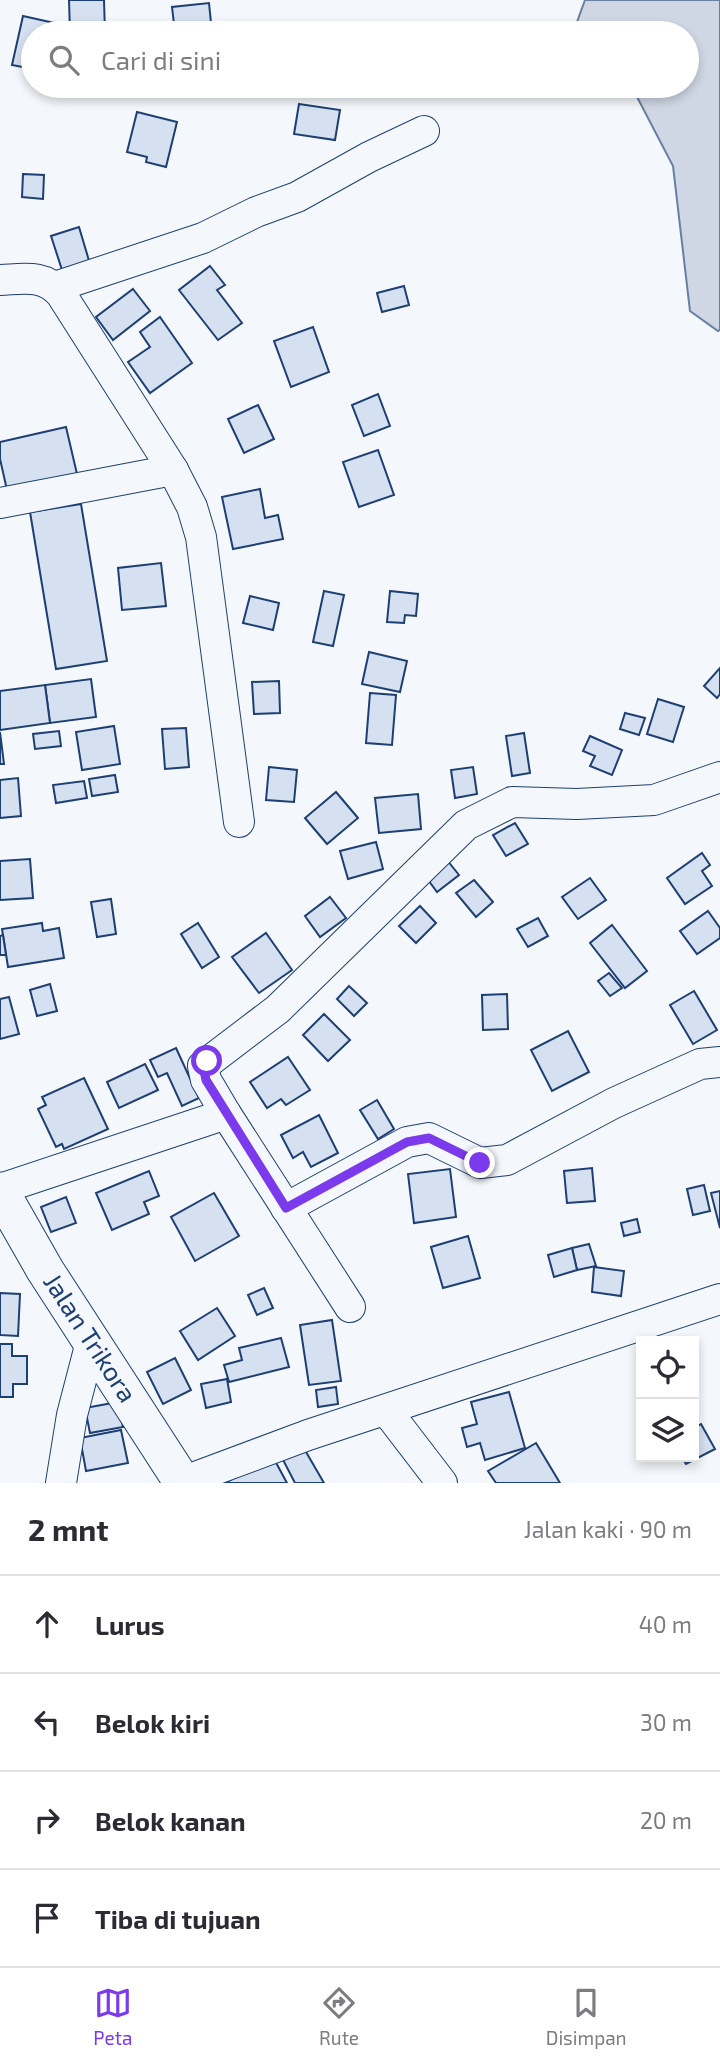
<!DOCTYPE html>
<html lang="id">
<meta charset="utf-8">
<style>
body{margin:0;font-family:"Exo 2",sans-serif;background:#f2f2f3;color:#2b2b33}
.controls{position:absolute;right:21px;bottom:21px;display:grid;overflow:hidden;border-radius:0px;box-shadow:0 4px 10px #0003}
.controls button{width:63px;height:63px;display:grid;place-items:center;padding:0;border:0;border-bottom:2px solid #e1e1e2;background:#fff;color:#2b2b33;font:35px sans-serif}
.stop{position:absolute;width:21px;height:21px;margin:-16px;border:5px solid #7c3aed;border-radius:50%;background:#fff}
.stop.end{background:#7c3aed;border-color:#fff;box-shadow:0 2px 7px #0008}
.list{margin:0;padding:0;list-style:none}
h2{display:flex;justify-content:space-between;align-items:center;height:91px;margin:0;padding:0 28px;font-size:30px}
h2 small{font-size:23px;font-weight:400;color:#7c7c81}
.list li{display:grid;grid-template-columns:46px 1fr auto;gap:21px;align-items:center;box-sizing:border-box;height:98px;padding:0 28px;border-top:2px solid #e1e1e2}
.list b{display:block;font-size:26px;white-space:nowrap}
.list em{font-size:23px;font-style:normal;color:#7c7c81}
.icon{flex:none;width:38px;height:38px;fill:none;stroke:currentColor;stroke-width:2;stroke-linecap:round;stroke-linejoin:round}
.map{position:relative;flex:none;width:720px;height:1483px;overflow:hidden}
.search{position:absolute;background:#fff;box-shadow:0 4px 10px #0003;left:21px;right:21px;top:21px;height:77px;display:flex;align-items:center;gap:18px;box-sizing:border-box;padding:0 24px;border-radius:38px;color:#7c7c81;font-size:26px}
.sheet{height:483px;background:#fff}
nav{display:flex;justify-content:space-around;align-items:center;box-sizing:border-box;height:98px;border-top:2px solid #e1e1e2;background:#fff;font-size:19px;color:#7c7c81}
nav a{display:grid;justify-items:center;gap:4px}
nav .on{color:#7c3aed}
.map>svg:first-child{display:block}
.water{fill:#cfd7e4;stroke:#687fa3;stroke-width:2}
.building{fill:#d5e0f0;stroke:#1d3f73;stroke-width:2}
.lines{fill:none;stroke-linecap:round;stroke-linejoin:round}
.minor-casing{stroke:#1d3f73;stroke-width:32}
.tertiary-casing{stroke:#1d3f73;stroke-width:39}
.minor{stroke:#f4f7fb;stroke-width:30}
.tertiary{stroke:#f4f7fb;stroke-width:37}
.route{stroke:#7c3aed;stroke-width:9}
.labels{text-anchor:middle;stroke-width:5;stroke-linejoin:round;paint-order:stroke}
.street-label{font-size:26px;fill:#1d3f73;stroke:#f4f7fb}
</style>
<div class="map">
<svg width="720" height="1483" viewBox="0 0 720 1483">
<rect width="100%" height="100%" fill="#f4f7fb"/>
<polygon class="water" points="585,0 720,0 720,330 718,331 690,311 673,166 635,93 623,86 687,86 687,33 573,33"/>
<g class="building">
<polygon points="69,0 104,0 105,33 70,33"/>
<polygon points="209,3 212,33 175,33 172,7"/>
<polygon points="23,16 59,24 57,33 33,33 33,69 12,65"/>
<polygon points="299,104 340,110 335,140 294,134"/>
<polygon points="137,112 177,122 166,167 146,162 147,157 127,152"/>
<polygon points="23,174 44,175 43,199 22,197"/>
<polygon points="79,227 90,264 63,273 51,236"/>
<polygon points="210,266 225,285 217,290 242,323 218,340 179,290"/>
<polygon points="404,286 409,305 382,312 377,293"/>
<polygon points="133,289 150,311 113,340 96,317"/>
<polygon points="160,317 192,363 150,393 128,362 150,347 140,332"/>
<polygon points="313,327 329,372 291,387 274,341"/>
<polygon points="378,394 390,426 364,436 352,405"/>
<polygon points="258,405 274,439 244,453 228,419"/>
<polygon points="66,427 77,474 7,490 0,459 0,442"/>
<polygon points="378,450 394,495 359,507 343,462"/>
<polygon points="260,489 265,518 278,515 283,539 233,549 222,497"/>
<polygon points="81,504 107,661 56,669 30,512"/>
<polygon points="161,563 166,606 122,610 118,568"/>
<polygon points="324,591 344,595 333,646 313,642"/>
<polygon points="390,591 418,594 416,616 405,615 404,623 387,622"/>
<polygon points="250,596 279,603 273,630 243,623"/>
<polygon points="369,652 407,661 400,692 362,684"/>
<polygon points="720,668 720,694 717,698 704,686"/>
<polygon points="91,679 96,717 50,723 45,685"/>
<polygon points="279,681 280,713 254,714 252,682"/>
<polygon points="45,685 50,723 0,730 0,691"/>
<polygon points="370,693 396,695 392,745 366,743"/>
<polygon points="658,699 684,707 673,742 647,734"/>
<polygon points="625,713 645,718 639,735 620,729"/>
<polygon points="114,726 120,764 82,770 76,732"/>
<polygon points="186,728 189,767 165,769 162,729"/>
<polygon points="59,731 61,746 35,749 33,734"/>
<polygon points="0,732 4,764 0,764"/>
<polygon points="524,733 530,773 512,776 506,736"/>
<polygon points="590,736 622,750 612,775 590,766 595,756 583,751"/>
<polygon points="269,767 297,770 294,802 266,800"/>
<polygon points="473,767 477,794 455,798 451,770"/>
<polygon points="115,775 118,792 92,796 89,779"/>
<polygon points="18,778 21,816 0,818 0,780"/>
<polygon points="84,781 87,798 56,803 53,785"/>
<polygon points="336,792 358,818 327,844 305,818"/>
<polygon points="418,794 421,829 379,833 375,798"/>
<polygon points="515,823 528,844 506,856 493,835"/>
<polygon points="376,842 383,869 348,879 340,851"/>
<polygon points="702,853 710,865 702,871 712,886 685,904 667,878"/>
<polygon points="30,859 33,898 0,900 0,861"/>
<polygon points="447,860 459,875 437,892 426,877"/>
<polygon points="590,878 606,900 578,919 562,897"/>
<polygon points="474,880 493,902 476,917 456,893"/>
<polygon points="330,897 346,918 320,937 305,916"/>
<polygon points="111,899 116,934 97,937 91,902"/>
<polygon points="420,906 436,923 416,943 399,926"/>
<polygon points="708,911 720,928 720,938 697,954 680,931"/>
<polygon points="538,918 548,936 528,947 517,929"/>
<polygon points="42,923 43,931 59,928 64,958 8,967 2,929"/>
<polygon points="198,923 219,957 202,968 181,934"/>
<polygon points="612,925 647,971 625,988 590,943"/>
<polygon points="266,933 292,970 259,993 232,957"/>
<polygon points="3,935 6,955 0,955 0,936"/>
<polygon points="609,973 622,988 610,996 598,981"/>
<polygon points="50,984 57,1011 37,1016 30,990"/>
<polygon points="349,986 367,1003 354,1016 337,999"/>
<polygon points="694,991 717,1030 693,1044 670,1005"/>
<polygon points="507,994 508,1029 483,1030 482,995"/>
<polygon points="9,997 19,1034 0,1039 0,999"/>
<polygon points="324,1014 350,1040 328,1061 303,1035"/>
<polygon points="568,1031 589,1072 552,1091 531,1050"/>
<polygon points="176,1048 199,1098 182,1106 167,1073 158,1077 150,1060"/>
<polygon points="288,1057 310,1090 286,1105 281,1099 267,1108 250,1082"/>
<polygon points="145,1064 158,1090 119,1108 107,1082"/>
<polygon points="84,1078 108,1129 64,1149 62,1144 56,1147 38,1109 46,1105 42,1097"/>
<polygon points="377,1100 394,1129 378,1139 360,1110"/>
<polygon points="319,1115 338,1153 311,1167 303,1152 293,1158 281,1135"/>
<polygon points="592,1168 595,1201 567,1203 564,1171"/>
<polygon points="450,1169 456,1217 414,1223 408,1174"/>
<polygon points="149,1171 159,1196 144,1202 149,1214 112,1230 96,1193"/>
<polygon points="704,1185 710,1211 693,1215 687,1189"/>
<polygon points="720,1191 720,1228 711,1193"/>
<polygon points="214,1193 239,1236 195,1261 171,1217"/>
<polygon points="66,1197 76,1223 51,1232 41,1207"/>
<polygon points="637,1219 640,1232 624,1236 621,1223"/>
<polygon points="468,1236 480,1278 443,1288 431,1247"/>
<polygon points="589,1244 596,1266 577,1270 572,1248"/>
<polygon points="572,1248 577,1270 554,1277 548,1255"/>
<polygon points="594,1267 624,1271 621,1296 592,1292"/>
<polygon points="264,1288 273,1308 257,1315 248,1295"/>
<polygon points="0,1293 20,1294 18,1336 0,1335"/>
<polygon points="217,1308 235,1336 198,1360 180,1331"/>
<polygon points="332,1320 341,1381 309,1385 300,1325"/>
<polygon points="281,1338 289,1367 229,1382 224,1365 242,1360 239,1348"/>
<polygon points="0,1344 12,1344 12,1356 27,1356 27,1384 13,1384 13,1397 0,1397"/>
<polygon points="175,1358 191,1390 163,1404 147,1372"/>
<polygon points="227,1379 231,1402 206,1408 201,1384"/>
<polygon points="336,1387 338,1404 318,1407 316,1390"/>
<polygon points="509,1392 525,1448 485,1460 480,1443 467,1447 462,1428 477,1424 471,1402"/>
<polygon points="118,1402 123,1427 90,1433 85,1408"/>
<polygon points="701,1424 715,1449 686,1464 682,1457 694,1457 694,1428"/>
<polygon points="121,1430 128,1463 86,1471 80,1438"/>
<polygon points="536,1443 560,1483 496,1483 488,1471"/>
<polygon points="302,1445 324,1483 295,1483 281,1456"/>
<polygon points="273,1457 287,1483 225,1483"/>
</g>
<g class="lines">
<defs>
<g id="minor">
<path d="M0 280C24 279 44 274 61 294L173 470 192 507 201 537 239 822"/>
<polyline points="55,287 203,238 256,212 297,197 369,157 424,131"/>
<polyline points="0,503 173,470"/>
<polyline points="0,1189 226,1114"/>
<polyline points="286,1208 407,1142 429,1138 480,1163 507,1160 614,1103 700,1064 720,1062"/>
<polyline points="350,1307 226,1114 206,1080 203,1066 278,1009 466,825 512,802 577,804 654,800 720,777"/>
<polyline points="386,1410 442,1483"/>
<polyline points="182,1482 308,1435 720,1299"/>
<polyline points="61,1483 72,1415 91,1342"/>
</g>
<polyline id="tertiary" points="0,1191 45,1270 183,1483"/>
</defs>
<use href="#minor" class="minor-casing"/>
<use href="#tertiary" class="tertiary-casing"/>
<use href="#minor" class="minor"/>
<use href="#tertiary" class="tertiary"/>
</g>
<g class="lines">
<polyline class="route" points="207,1061 203,1066 206,1080 286,1208 407,1142 429,1138 480,1163"/>
</g>
<g class="labels">
<g class="street-label">
<text transform="translate(90 1338) rotate(57)" y="9">Jalan Trikora</text>
</g>
</g>
</svg>
<div class="controls">
<button><svg class="icon" aria-label="locate" viewBox="0 0 24 24"><circle cx="12" cy="12" r="6"/><path d="M12 2v4M12 18v4M2 12h4M18 12h4"/></svg></button>
<button><svg class="icon" aria-label="layers" viewBox="0 0 24 24"><path d="M12 4l9 5-9 5-9-5zM3 14l9 5 9-5"/></svg></button>
</div>
<div class="stop" style="left:207px;top:1061px"></div>
<div class="stop end" style="left:480px;top:1163px"></div>
<div class="search"><svg class="icon" aria-label="search" viewBox="0 0 24 24"><circle cx="10" cy="10" r="6"/><path d="M15 15l6 6"/></svg>Cari di sini</div>
</div>
<section class="sheet">
<h2>2 mnt<small>Jalan kaki · 90 m</small></h2>
<ul class="list">
<li><svg class="icon" aria-label="ahead" viewBox="0 0 24 24"><path d="M12 20V5M6 11l6-6 6 6"/></svg><div><b>Lurus</b></div><em>40 m</em></li>
<li><svg class="icon" aria-label="left" viewBox="0 0 24 24"><path d="M17 20v-9H6M10 6l-5 5 5 5"/></svg><div><b>Belok kiri</b></div><em>30 m</em></li>
<li><svg class="icon" aria-label="right" viewBox="0 0 24 24"><path d="M7 20v-9h11M14 6l5 5-5 5"/></svg><div><b>Belok kanan</b></div><em>20 m</em></li>
<li><svg class="icon" aria-label="arrive" viewBox="0 0 24 24"><path d="M6 21V4h12l-3 4 3 4H6"/></svg><div><b>Tiba di tujuan</b></div></li>
</ul>
</section>
<nav>
<a class="on"><svg class="icon" aria-label="map" viewBox="0 0 24 24"><path d="M3 6l6-2 6 2 6-2v14l-6 2-6-2-6 2zM9 4v14M15 6v14"/></svg>Peta</a>
<a><svg class="icon" aria-label="directions" viewBox="0 0 24 24"><path d="M12 3l9 9-9 9-9-9zM9 14v-3h6M13 9l2 2-2 2"/></svg>Rute</a>
<a><svg class="icon" aria-label="saved" viewBox="0 0 24 24"><path d="M7 4h10v16l-5-4-5 4z"/></svg>Disimpan</a>
</nav>
